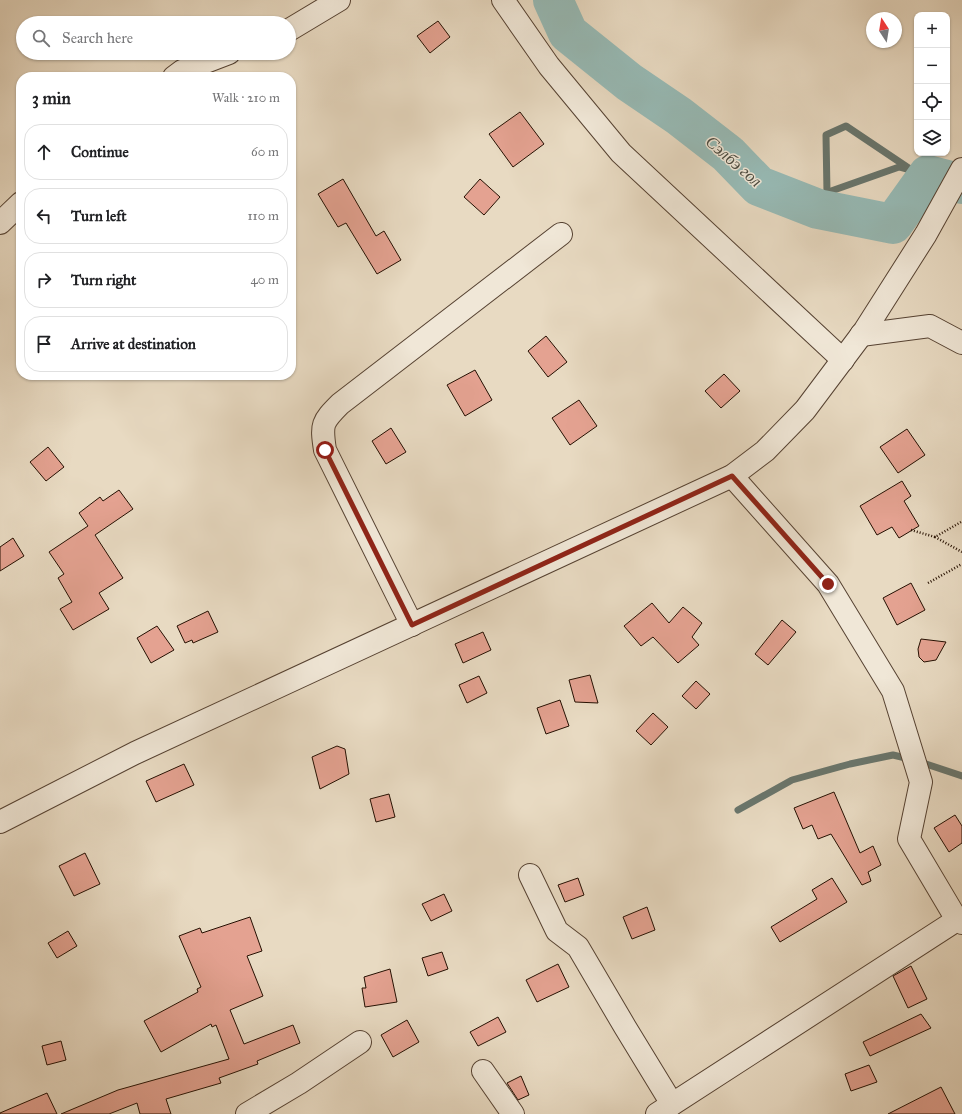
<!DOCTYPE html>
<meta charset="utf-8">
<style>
body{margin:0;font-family:"IM FELL Great Primer",serif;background:#f2f2f2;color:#202124}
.controls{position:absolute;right:12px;top:12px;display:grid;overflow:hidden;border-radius:8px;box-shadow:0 1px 3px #0004}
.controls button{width:36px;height:36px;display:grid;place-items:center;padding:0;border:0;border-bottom:1px solid #e0e0e0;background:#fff;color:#202124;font:20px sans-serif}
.compass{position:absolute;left:866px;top:12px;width:36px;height:36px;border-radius:50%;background:#fff;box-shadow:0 1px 3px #0004;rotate:348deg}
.stop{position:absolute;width:12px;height:12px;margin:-9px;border:3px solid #8f2418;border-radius:50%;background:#fff}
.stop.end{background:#8f2418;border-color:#fff;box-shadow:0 1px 4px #0008}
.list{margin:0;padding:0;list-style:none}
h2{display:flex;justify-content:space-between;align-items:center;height:52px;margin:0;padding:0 16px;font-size:17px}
h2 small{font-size:13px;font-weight:400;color:#757577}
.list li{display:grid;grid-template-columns:26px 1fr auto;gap:12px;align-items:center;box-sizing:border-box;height:56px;margin:0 8px 8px;padding:0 8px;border:1px solid #e0e0e0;border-radius:16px}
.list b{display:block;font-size:15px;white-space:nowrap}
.list em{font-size:13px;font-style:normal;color:#757577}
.icon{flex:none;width:22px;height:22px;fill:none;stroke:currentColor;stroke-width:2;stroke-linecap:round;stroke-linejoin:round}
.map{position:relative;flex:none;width:962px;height:1114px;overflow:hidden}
.search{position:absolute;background:#fff;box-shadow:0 1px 3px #0004;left:16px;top:16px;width:280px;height:44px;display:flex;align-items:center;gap:10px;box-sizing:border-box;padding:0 14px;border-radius:22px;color:#757577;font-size:15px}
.panel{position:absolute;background:#fff;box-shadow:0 1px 3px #0004;left:16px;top:72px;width:280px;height:308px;border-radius:16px}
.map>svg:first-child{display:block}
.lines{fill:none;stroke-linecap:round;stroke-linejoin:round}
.stream{stroke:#69766d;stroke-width:7}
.river{stroke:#97bab5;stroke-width:40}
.building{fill:#e4a291;stroke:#251002}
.minor-casing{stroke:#564232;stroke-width:24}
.path{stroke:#251002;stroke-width:2.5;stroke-dasharray:1 2;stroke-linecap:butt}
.minor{stroke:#f0e7d7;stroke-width:22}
.route{stroke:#8f2418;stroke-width:5}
.labels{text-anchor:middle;stroke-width:3;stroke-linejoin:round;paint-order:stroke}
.water-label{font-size:17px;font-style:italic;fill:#4d4c41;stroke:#f0e7d7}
</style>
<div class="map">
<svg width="962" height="1114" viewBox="0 0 962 1114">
<rect width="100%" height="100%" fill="#e8dac2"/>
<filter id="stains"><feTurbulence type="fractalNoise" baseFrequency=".005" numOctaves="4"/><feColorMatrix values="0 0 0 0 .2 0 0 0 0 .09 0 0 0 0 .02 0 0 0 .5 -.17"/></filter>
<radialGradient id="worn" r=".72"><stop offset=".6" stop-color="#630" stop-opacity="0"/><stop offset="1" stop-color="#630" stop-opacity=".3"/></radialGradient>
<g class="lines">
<g class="stream">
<polyline points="827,193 826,135 846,126 913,171"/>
<polyline points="800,202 899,167 928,175"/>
<polyline points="738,810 792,780 850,764 893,755 914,760 962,776"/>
</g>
<polyline class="river" points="553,0 568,33 629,82 679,116 728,154 759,186 818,209 893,224 928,175 962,184"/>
</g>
<g class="building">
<polygon points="438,21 450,37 430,53 417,36"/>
<polygon points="520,112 544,144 513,167 489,134"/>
<polygon points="343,179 376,236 384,231 401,260 377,274 346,223 338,227 318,194"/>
<polygon points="480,179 500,197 484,215 464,197"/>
<polygon points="546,336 567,362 548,377 528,351"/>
<polygon points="475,370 492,400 465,416 447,385"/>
<polygon points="724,374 740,391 721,408 705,391"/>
<polygon points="579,400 597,426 570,445 552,418"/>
<polygon points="391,428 406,452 386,464 372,441"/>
<polygon points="907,429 925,455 898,473 880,447"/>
<polygon points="48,447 64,467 46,481 30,462"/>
<polygon points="902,481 911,496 904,501 919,526 899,538 892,527 877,535 860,506"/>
<polygon points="119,490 133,509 95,535 123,578 99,593 109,609 73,630 60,609 72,602 58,578 64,574 49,552 88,526 79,513 100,497 103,501"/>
<polygon points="13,538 24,556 0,571 0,547"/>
<polygon points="911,583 925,610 897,625 883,598"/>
<polygon points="652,603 669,623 683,607 702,623 692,637 699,645 678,663 653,637 641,646 624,626"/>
<polygon points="208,611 218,632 193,643 192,640 185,643 177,626"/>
<polygon points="782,620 796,632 768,665 755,654"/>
<polygon points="157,626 174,650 151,663 137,638"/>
<polygon points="483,632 491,650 463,663 455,644"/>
<polygon points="921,639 946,642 936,660 924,662 919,657 918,649"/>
<polygon points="590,675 598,703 575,702 569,680"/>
<polygon points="479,676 487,693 467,703 459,685"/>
<polygon points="696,681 710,694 696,709 682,696"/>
<polygon points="560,700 569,726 546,734 537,708"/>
<polygon points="653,713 668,727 651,745 636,731"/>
<polygon points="337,746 345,749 349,774 320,789 312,757"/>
<polygon points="184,764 194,785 156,802 146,781"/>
<polygon points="834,792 860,853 873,846 881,865 868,872 871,881 862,885 831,834 818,839 812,825 803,829 794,808"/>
<polygon points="389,794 395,817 376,822 370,799"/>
<polygon points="955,815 962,826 962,843 949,852 934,828"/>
<polygon points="85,853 100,884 74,896 59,866"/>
<polygon points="578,878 584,895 565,902 558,885"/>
<polygon points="832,878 847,902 780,942 771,927 817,899 812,890"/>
<polygon points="444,894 452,911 431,921 422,904"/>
<polygon points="647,907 655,930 632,939 623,917"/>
<polygon points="250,917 262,951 247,956 263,996 230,1010 244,1044 293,1025 300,1043 257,1061 258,1064 219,1078 221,1083 166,1099 171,1114 140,1114 137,1103 109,1114 61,1114 118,1090 229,1059 216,1025 212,1027 211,1024 161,1052 144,1021 198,992 197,989 201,987 179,936 200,928 202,933"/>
<polygon points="68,931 77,946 57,958 48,943"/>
<polygon points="442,952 448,969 428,976 422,958"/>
<polygon points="558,964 569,987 537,1002 526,980"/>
<polygon points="911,966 927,999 908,1008 893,976"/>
<polygon points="390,969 397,1002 365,1007 362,988 366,988 364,977"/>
<polygon points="921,1014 931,1028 870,1056 863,1042"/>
<polygon points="498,1017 506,1032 478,1046 470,1032"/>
<polygon points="407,1020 419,1042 393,1057 381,1035"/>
<polygon points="61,1041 66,1060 47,1065 42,1046"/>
<polygon points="869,1065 877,1082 851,1091 845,1074"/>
<polygon points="521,1076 529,1095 518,1100 507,1083"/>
<polygon points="941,1087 955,1114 888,1114"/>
<polygon points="47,1093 57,1114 0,1114 0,1113"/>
</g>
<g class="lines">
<defs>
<g id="minor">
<polyline points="503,0 549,66 621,153 843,360"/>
<polyline points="289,30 339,0"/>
<polyline points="174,77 182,71 229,53"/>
<polyline points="0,223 21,203"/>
<polyline points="861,335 930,326 962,343"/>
<polyline points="732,476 828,584 893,691 921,782 909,839 957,920 962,923"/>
<path d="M412 625 325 450C321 424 322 422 340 404L561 234"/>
<polyline points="0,822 135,753 732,476 765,451 805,410 865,330 926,234 962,169"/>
<polyline points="530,875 557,931 578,947 625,1027 672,1104"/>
<polyline points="483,1071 513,1114"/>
<polyline points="247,1114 299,1083 360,1042"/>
<polyline points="657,1114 957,920"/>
</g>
</defs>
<use href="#minor" class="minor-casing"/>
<g class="path">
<polyline points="961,522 935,537 962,552"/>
<polyline points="911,530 935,537"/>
<polyline points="928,583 962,564"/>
</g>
<use href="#minor" class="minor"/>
</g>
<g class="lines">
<polyline class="route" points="325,450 412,625 732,476 828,584"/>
</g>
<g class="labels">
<g class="water-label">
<text transform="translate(734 161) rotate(41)" y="6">Сэлбэ гол</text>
</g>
</g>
<rect width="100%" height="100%" filter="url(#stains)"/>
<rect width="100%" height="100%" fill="url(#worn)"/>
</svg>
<div class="controls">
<button>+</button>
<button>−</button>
<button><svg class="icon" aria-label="locate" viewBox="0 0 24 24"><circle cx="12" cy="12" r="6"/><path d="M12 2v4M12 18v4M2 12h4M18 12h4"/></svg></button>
<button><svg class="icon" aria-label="layers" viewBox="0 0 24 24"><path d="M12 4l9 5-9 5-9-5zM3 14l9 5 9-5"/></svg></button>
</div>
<svg class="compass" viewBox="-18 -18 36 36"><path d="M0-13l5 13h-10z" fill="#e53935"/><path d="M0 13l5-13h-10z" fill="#757577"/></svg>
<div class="stop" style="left:325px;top:450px"></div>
<div class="stop end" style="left:828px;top:584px"></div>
<div class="search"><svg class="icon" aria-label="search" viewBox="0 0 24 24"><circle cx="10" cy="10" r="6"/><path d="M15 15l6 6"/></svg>Search here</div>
<section class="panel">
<h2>3 min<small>Walk · 210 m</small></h2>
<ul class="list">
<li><svg class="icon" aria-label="ahead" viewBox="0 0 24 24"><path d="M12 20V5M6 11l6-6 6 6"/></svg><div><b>Continue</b></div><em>60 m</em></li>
<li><svg class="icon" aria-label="left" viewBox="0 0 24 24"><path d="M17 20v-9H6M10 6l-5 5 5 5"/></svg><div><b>Turn left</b></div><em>110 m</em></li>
<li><svg class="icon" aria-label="right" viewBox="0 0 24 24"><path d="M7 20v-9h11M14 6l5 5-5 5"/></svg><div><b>Turn right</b></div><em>40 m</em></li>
<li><svg class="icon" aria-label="arrive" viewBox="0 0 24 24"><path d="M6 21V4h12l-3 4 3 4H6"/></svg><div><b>Arrive at destination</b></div></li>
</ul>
</section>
</div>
